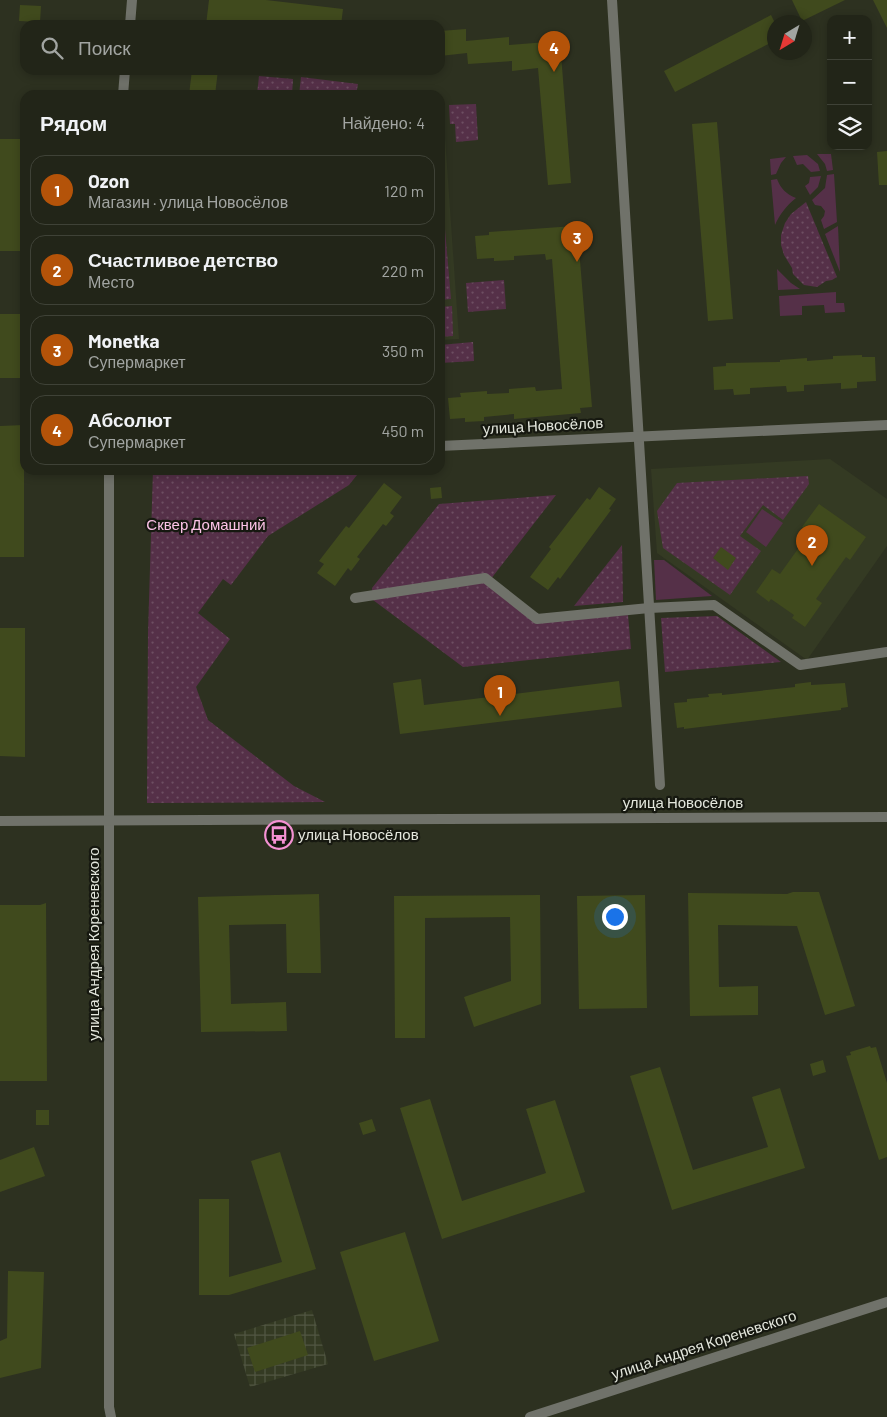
<!DOCTYPE html>
<html lang="ru">
<meta charset="utf-8">
<style>
body{margin:0;font-family:Barlow,sans-serif;background:#2e3125;color:#f1f3f6}
.controls{position:absolute;right:15px;top:15px;display:grid;overflow:hidden;border-radius:10px;box-shadow:0 2px 8px #0003}
.controls button{width:45px;height:45px;display:grid;place-items:center;padding:0;border:0;border-bottom:1px solid #3f4237;background:#222518;color:#f1f3f6;font:25px sans-serif}
.compass{position:absolute;left:767px;top:15px;width:45px;height:45px;border-radius:50%;background:#222518;box-shadow:0 2px 8px #0003;rotate:218deg}
.you{position:absolute;left:614px;top:916px;width:18px;height:18px;margin:-12px;border:4px solid #fff;border-radius:50%;background:#1a73e8;box-shadow:0 0 0 8px #1a73e833}
.badge{display:grid;place-items:center;width:32px;height:32px;border-radius:50%;background:#b45309;color:#fff;font-size:16px;font-weight:700}
.pin{position:absolute;translate:-50% -41px;filter:drop-shadow(0 1px 2px #0008)}
.pin::after{content:'';position:absolute;top:26px;width:18px;height:15px;background:inherit;clip-path:polygon(0 0,100% 0,50% 100%)}
.list{margin:0;padding:0;list-style:none}
h2{display:flex;justify-content:space-between;align-items:center;height:65px;margin:0;padding:0 20px;font-size:21px}
h2 small{font-size:16px;font-weight:400;color:#a2a5a2}
.list li{display:grid;grid-template-columns:32px 1fr auto;gap:15px;align-items:center;box-sizing:border-box;height:70px;margin:0 10px 10px;padding:0 10px;border:1px solid #3f4237;border-radius:15px}
.list b{display:block;font-size:19px;white-space:nowrap}
.list p{margin:0;font-size:16px;white-space:nowrap;color:#a2a5a2}
.list em{font-size:16px;font-style:normal;color:#a2a5a2}
.icon{flex:none;width:28px;height:28px;fill:none;stroke:currentColor;stroke-width:2;stroke-linecap:round;stroke-linejoin:round}
.map{position:relative;flex:none;width:887px;height:1417px;overflow:hidden}
.search{position:absolute;background:#222518;box-shadow:0 2px 8px #0003;left:20px;top:20px;width:425px;height:55px;display:flex;align-items:center;gap:12px;box-sizing:border-box;padding:0 18px;border-radius:15px;color:#a2a5a2;font-size:19px}
.panel{position:absolute;background:#222518;box-shadow:0 2px 8px #0003;left:20px;top:90px;width:425px;height:385px;border-radius:15px}
.map>svg:first-child{display:block}
.built{fill:#343a23}
.industrial{fill:url(#industrial-grid)}
.grass{fill:#553048}
.park{fill:url(#park-dots)}
.building{fill:#404a1d}
.lines{fill:none;stroke-linecap:round;stroke-linejoin:round}
.pedestrian{stroke:#70726a;stroke-width:10}
.minor{stroke:#70726a;stroke-width:10}
.labels{text-anchor:middle;stroke-width:4.5;stroke-linejoin:round;paint-order:stroke}
.street-label{font-size:15px;fill:#e4e7dd;stroke:#161810}
.park-label{font-size:15px;fill:#fcc3e7;stroke:#161810}
.poi-label{font-size:15px;fill:#e4e7dd;stroke:#161810;text-anchor:start}
</style>
<div class="map">
<svg width="887" height="1417" viewBox="0 0 887 1417">
<defs>
<pattern id="industrial-grid" width="8" height="8" patternUnits="userSpaceOnUse" patternTransform="scale(1.25)"><rect width="8" height="8" fill="#343a23"/><path d="M0 4h8M4 0v8" fill="none" stroke="#515642"/></pattern>
<pattern id="park-dots" width="8" height="8" patternUnits="userSpaceOnUse" patternTransform="scale(1.25)"><rect width="8" height="8" fill="#553048"/><path d="M2 2h.1M6 6h.1" fill="none" stroke="#6d4e62" stroke-width="1.8" stroke-linecap="round"/></pattern>
</defs>
<rect width="100%" height="100%" fill="#2d3120"/>
<g class="built">
<polygon points="440,137 445,137 459,339 440,340"/>
<polygon points="830,459 887,499 887,546 807,660 657,553 651,469"/>
</g>
<polygon class="industrial" points="312,1310 328,1364 250,1387 234,1334"/>
<g class="grass">
<polygon points="817,154 831,154 833,170 827,171 825,164"/>
<polygon points="807,155 818,164 820,171 811,172 803,164 797,165 793,156"/>
<polygon points="786,157 781,163 776,174 771,175 770,159"/>
<polygon points="834,174 837,222 824,229 821,220 824,216 825,211 821,206 815,205 812,200 825,188 827,175"/>
<polygon points="821,176 818,187 810,195 805,186 809,183 810,177"/>
<path d="M777 179C781 189 786 194 796 198 786 206 780 214 775 225L771 180Z"/>
<polygon points="838,226 840,272 825,234"/>
<polygon points="777,269 791,283 800,289 778,290"/>
<polygon points="836,292 836,303 844,303 845,312 825,313 824,305 802,306 802,315 780,316 779,296"/>
<polygon points="762,509 783,523 766,547 746,532"/>
<polygon points="654,560 664,560 712,596 656,600"/>
</g>
<g class="park">
<polygon points="259,76 293,79 292,95 257,95"/>
<polygon points="301,77 358,84 356,95 299,95"/>
<polygon points="476,104 478,140 456,142 455,124 450,124 449,105"/>
<polygon points="440,143 445,206 440,206"/>
<polygon points="806,202 837,277 832,280 826,281 817,287 804,285 793,274 792,268 784,255 781,245 781,235 785,223 791,214"/>
<polygon points="445,229 451,299 440,300 440,230"/>
<polygon points="504,280 506,309 468,312 466,283"/>
<polygon points="452,306 453,336 440,337 440,307"/>
<polygon points="473,342 474,361 440,363 440,345"/>
<polygon points="153,470 361,470 349,485 268,536 231,585 223,579 198,613 230,639 196,687 208,720 294,786 325,802 147,803 148,633"/>
<polygon points="808,476 809,484 783,520 763,505 740,536 761,551 730,595 663,548 657,511 677,483"/>
<polygon points="556,495 487,584 537,622 628,615 631,649 463,667 373,600 372,588 439,504"/>
<polygon points="622,545 623,602 574,606"/>
<polygon points="717,616 781,662 665,672 661,618"/>
</g>
<g class="building">
<polygon points="209,0 266,0 343,9 341,25 206,25"/>
<polygon points="792,0 845,0 802,21"/>
<polygon points="873,0 887,0 887,28"/>
<polygon points="20,5 41,6 40,22 19,21"/>
<polygon points="771,15 774,21 774,41 675,92 664,71"/>
<polygon points="466,29 466,41 509,37 509,45 560,41 571,183 548,185 538,68 512,71 512,61 468,64 467,53 440,56 440,31"/>
<polygon points="192,70 218,70 215,95 189,95"/>
<polygon points="717,122 733,319 708,321 692,124"/>
<polygon points="0,139 25,139 24,251 0,251"/>
<polygon points="887,151 887,185 879,185 877,152"/>
<polygon points="574,226 575,237 578,236 592,407 580,408 581,413 514,419 514,414 484,417 484,421 465,422 465,418 450,419 448,398 461,397 460,393 487,391 487,394 509,393 509,389 535,387 536,391 562,389 552,259 546,260 545,254 514,256 514,260 494,261 494,258 477,259 475,236 489,235 489,232"/>
<polygon points="0,314 24,314 23,378 0,378"/>
<polygon points="862,355 862,357 875,357 876,381 857,382 857,388 841,389 841,383 804,385 804,391 787,392 786,386 750,388 750,394 734,395 733,389 714,390 713,367 726,366 726,363 780,362 780,360 807,358 807,361 833,359 833,356"/>
<polygon points="24,425 24,557 0,557 0,426"/>
<polygon points="384,483 402,497 390,513 394,516 386,526 383,524 357,557 360,559 351,571 348,568 335,586 317,573 324,564 319,561 346,526 349,528"/>
<polygon points="441,487 442,498 431,499 430,488"/>
<polygon points="599,487 616,499 609,509 611,510 560,579 558,577 548,590 530,577 551,549 549,547 560,533 587,498 590,500"/>
<polygon points="819,504 866,537 850,560 846,557 816,599 822,603 805,627 792,618 794,615 771,599 769,602 756,592 772,569 780,574 810,532 802,527"/>
<polygon points="721,547 736,558 728,570 713,558"/>
<polygon points="0,628 25,628 25,757 0,756"/>
<polygon points="421,679 424,705 619,681 622,707 400,734 393,683"/>
<polygon points="811,682 811,685 845,683 848,707 841,708 841,710 684,729 684,727 677,728 674,703 687,702 687,699 709,697 708,694 722,693 722,695 795,687 795,684"/>
<polygon points="793,892 819,892 855,1006 825,1015 797,926 718,925 719,987 758,986 758,1015 690,1016 688,893 787,894"/>
<polygon points="319,894 321,973 287,973 286,924 229,925 231,1004 286,1002 287,1031 201,1032 198,897"/>
<polygon points="540,895 541,1004 474,1027 464,997 511,981 510,917 425,918 425,1038 395,1038 394,896"/>
<polygon points="645,895 647,1008 579,1009 577,896"/>
<polygon points="46,903 47,1081 0,1081 0,905 40,905"/>
<polygon points="870,1046 871,1048 876,1047 887,1083 887,1157 879,1160 846,1056 851,1055 850,1052"/>
<polygon points="823,1060 826,1072 813,1076 810,1064"/>
<polygon points="660,1067 693,1170 768,1147 752,1097 780,1088 805,1168 672,1210 630,1076"/>
<polygon points="430,1099 462,1201 546,1173 526,1109 555,1100 585,1192 442,1239 400,1108"/>
<rect x="36" y="1110" width="13" height="15"/>
<polygon points="372,1119 376,1131 363,1135 359,1123"/>
<polygon points="34,1147 45,1176 0,1192 0,1160"/>
<polygon points="280,1152 316,1269 229,1295 199,1295 199,1199 229,1199 229,1277 282,1262 251,1161"/>
<polygon points="405,1232 439,1341 374,1361 340,1252"/>
<polygon points="8,1271 44,1272 41,1368 0,1378 0,1341 7,1338"/>
<polygon points="300,1331 308,1355 255,1372 247,1348"/>
</g>
<g class="lines">
<polyline class="pedestrian" points="355,598 485,578 537,619 649,608 714,605 800,665 887,652"/>
<g class="minor">
<polyline points="612,0 660,785"/>
<polyline points="130,25 132,0"/>
<polyline points="123,95 125,70"/>
<polyline points="440,446 887,425"/>
<polyline points="109,470 109,1407 111,1417"/>
<polyline points="0,821 887,817"/>
<polyline points="530,1417 887,1302"/>
</g>
</g>
<defs>
<symbol id="bus-ring" viewBox="-11 -11 22 22"><circle r="9.5" fill="#161810" stroke="#f491d3" stroke-width="1.5"/><path d="M-5-6H5V4H4V6H2V4H-2V6H-4V4H-5ZM-3.5-4V0h7V-4ZM-3.5 1.2v1.5H-2V1.2ZM2 1.2v1.5H3.5V1.2Z" fill="#f491d3"/></symbol>
</defs>
<g fill-rule="evenodd">
<use href="#bus-ring" x="263" y="819" width="32" height="32"/>
</g>
<g class="labels">
<g class="street-label">
<text transform="translate(543 426) rotate(-3)" y="5">улица Новосёлов</text>
<text x="683" y="808">улица Новосёлов</text>
<text transform="translate(94 944) rotate(-90)" y="5">улица Андрея Кореневского</text>
<text transform="translate(704 1345) rotate(-18)" y="5">улица Андрея Кореневского</text>
</g>
<g class="park-label">
<text x="206" y="530">Сквер Домашний</text>
</g>
<g class="poi-label">
<text x="298" y="840">улица Новосёлов</text>
</g>
</g>
</svg>
<div class="controls">
<button>+</button>
<button>−</button>
<button><svg class="icon" aria-label="layers" viewBox="0 0 24 24"><path d="M12 4l9 5-9 5-9-5zM3 14l9 5 9-5"/></svg></button>
</div>
<svg class="compass" viewBox="-18 -18 36 36"><path d="M0-13l5 13h-10z" fill="#e53935"/><path d="M0 13l5-13h-10z" fill="#a2a5a2"/></svg>
<div class="you"></div>
<div class="pin badge" style="left:500px;top:716px">1</div>
<div class="pin badge" style="left:812px;top:566px">2</div>
<div class="pin badge" style="left:577px;top:262px">3</div>
<div class="pin badge" style="left:554px;top:72px">4</div>
<div class="search"><svg class="icon" aria-label="search" viewBox="0 0 24 24"><circle cx="10" cy="10" r="6"/><path d="M15 15l6 6"/></svg>Поиск</div>
<section class="panel">
<h2>Рядом<small>Найдено: 4</small></h2>
<ul class="list">
<li><span class="badge">1</span><div><b>Ozon</b><p>Магазин · улица Новосёлов</p></div><em>120 m</em></li>
<li><span class="badge">2</span><div><b>Счастливое детство</b><p>Место</p></div><em>220 m</em></li>
<li><span class="badge">3</span><div><b>Monetka</b><p>Супермаркет</p></div><em>350 m</em></li>
<li><span class="badge">4</span><div><b>Абсолют</b><p>Супермаркет</p></div><em>450 m</em></li>
</ul>
</section>
</div>
